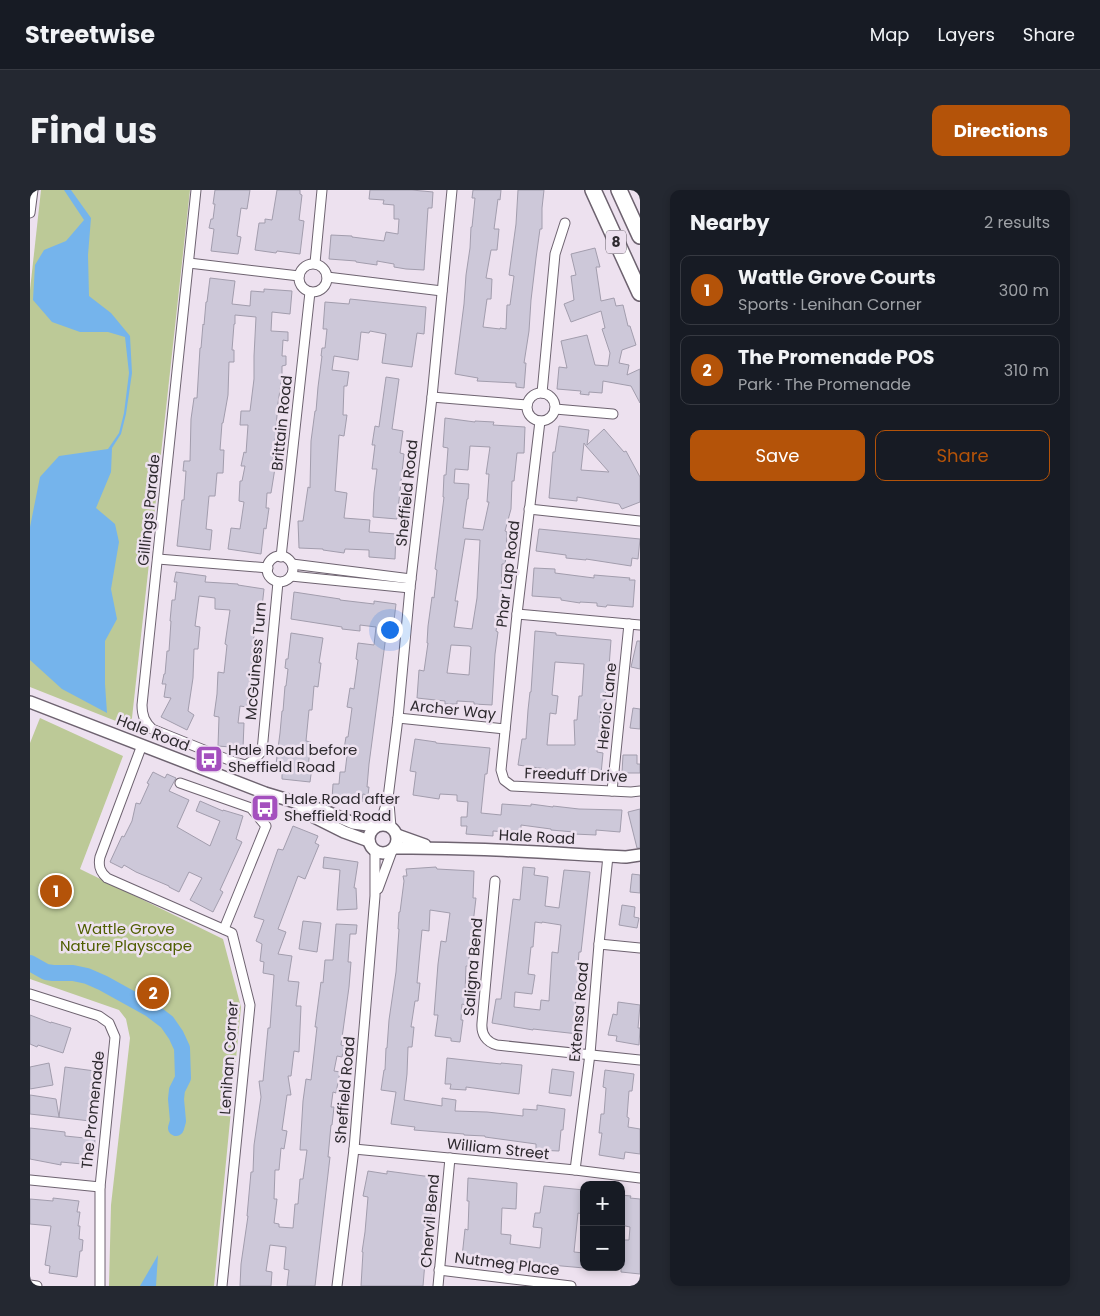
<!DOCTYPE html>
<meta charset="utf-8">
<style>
body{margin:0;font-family:Poppins,sans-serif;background:#242831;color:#f1f3f6}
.controls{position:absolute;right:15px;bottom:15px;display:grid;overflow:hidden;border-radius:10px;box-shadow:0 2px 8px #0003}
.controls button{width:45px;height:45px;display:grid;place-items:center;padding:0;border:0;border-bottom:1px solid #363941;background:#171b24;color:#f1f3f6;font:25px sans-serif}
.you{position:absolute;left:359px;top:439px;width:18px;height:18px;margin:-12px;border:4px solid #fff;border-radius:50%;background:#1a73e8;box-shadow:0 0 0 8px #1a73e833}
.badge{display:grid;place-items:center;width:32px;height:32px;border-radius:50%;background:#b45309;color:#fff;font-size:16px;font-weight:700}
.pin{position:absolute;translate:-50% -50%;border:2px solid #fff;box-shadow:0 1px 5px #0006}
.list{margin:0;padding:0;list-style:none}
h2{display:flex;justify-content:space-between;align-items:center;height:65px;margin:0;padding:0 20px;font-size:21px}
h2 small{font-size:16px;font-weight:400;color:#9ea1a6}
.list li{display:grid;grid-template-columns:32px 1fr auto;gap:15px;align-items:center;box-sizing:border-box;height:70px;margin:0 10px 10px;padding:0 10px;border:1px solid #363941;border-radius:10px}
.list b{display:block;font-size:19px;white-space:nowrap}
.list p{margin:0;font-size:16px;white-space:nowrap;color:#9ea1a6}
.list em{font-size:16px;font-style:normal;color:#9ea1a6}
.actions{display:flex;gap:10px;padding:15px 20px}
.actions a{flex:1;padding:11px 0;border:1px solid #b45309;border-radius:10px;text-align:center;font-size:18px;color:#b45309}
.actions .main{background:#b45309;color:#fff}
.map{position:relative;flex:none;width:610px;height:1096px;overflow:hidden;border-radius:10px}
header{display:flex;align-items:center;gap:30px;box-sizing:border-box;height:70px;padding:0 25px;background:#171b24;border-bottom:1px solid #363941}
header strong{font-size:24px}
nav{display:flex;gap:28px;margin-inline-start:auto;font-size:18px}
.intro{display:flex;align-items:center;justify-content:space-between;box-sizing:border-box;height:120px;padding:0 30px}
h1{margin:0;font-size:35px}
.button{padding:12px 22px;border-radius:10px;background:#b45309;color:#fff;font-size:18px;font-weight:700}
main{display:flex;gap:30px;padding:0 30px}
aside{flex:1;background:#171b24;border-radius:10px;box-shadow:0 2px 8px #0003}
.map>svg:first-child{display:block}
.green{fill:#bcc997}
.water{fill:#75b4ec}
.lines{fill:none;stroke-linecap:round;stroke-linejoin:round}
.river{stroke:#75b4ec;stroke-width:16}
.building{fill:#cdc8d9;stroke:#a29dad;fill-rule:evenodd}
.street-casing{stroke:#6e6370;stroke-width:11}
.secondary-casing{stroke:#6e6370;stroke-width:14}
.highway-casing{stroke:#6e6370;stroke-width:18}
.street{stroke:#fff;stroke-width:9}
.secondary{stroke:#fff;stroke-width:11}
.highway{stroke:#fff;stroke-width:15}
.labels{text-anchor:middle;stroke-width:5;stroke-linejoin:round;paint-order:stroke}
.shield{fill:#ede1ef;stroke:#676068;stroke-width:1}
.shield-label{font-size:14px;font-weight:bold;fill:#2d292e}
.street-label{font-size:15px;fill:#2d292e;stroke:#ede1ef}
.poi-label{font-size:15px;fill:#2d292e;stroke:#ede1ef;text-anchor:start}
.park-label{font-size:15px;fill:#4f5e00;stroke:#ede1ef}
</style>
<header>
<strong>Streetwise</strong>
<nav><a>Map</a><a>Layers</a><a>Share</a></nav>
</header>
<div class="intro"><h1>Find us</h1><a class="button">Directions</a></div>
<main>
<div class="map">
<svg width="610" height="1096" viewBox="0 0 610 1096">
<rect width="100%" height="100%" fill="#ede1ef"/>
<g class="green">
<polygon points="11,0 160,0 101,537 0,497 0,100"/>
<polygon points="10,528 93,566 50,679 193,749 211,817 184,1096 79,1096 81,1015 100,848 96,829 89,820 0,789 0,553"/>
</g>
<g class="water">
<polygon points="34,0 41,0 61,28 58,65 59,106 81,123 100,146 102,183 96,224 91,244 82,258 81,282 66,318 85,334 89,352 81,399 87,429 75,451 75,494 77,523 32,499 0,470 0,337 10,287 29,266 78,259 89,243 94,223 99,183 95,147 78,142 50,142 22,132 3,110 5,75 14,60 36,51 54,30"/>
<polygon points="128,1065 126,1096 110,1096"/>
</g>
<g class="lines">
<polyline class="river" points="0,773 16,782 23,783 43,783 57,786 73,793 120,819 137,832 146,845 152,858 153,888 147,900 146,909 148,931 146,938"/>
</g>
<g class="building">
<polygon points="185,0 220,0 217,19 211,18 207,46 211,47 208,64 181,61 184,39 179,38 181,29 183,29 185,14 183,14"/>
<polygon points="247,0 270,0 270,4 272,5 269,30 274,31 270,64 247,61 246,63 225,60 229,33 235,33 235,29 242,30"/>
<polygon points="340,0 382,0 403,2 402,18 398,18 394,80 376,79 364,77 364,74 347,71 347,75 326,72 326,71 299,69 301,45 322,46 322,47 354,51 356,42 368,44 369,29 364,29 364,15 353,14 354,10 339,9"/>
<polygon points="443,0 471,0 470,10 468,9 464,39 469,39 467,60 461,60 456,88 462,89 461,109 457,109 453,137 470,139 470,138 476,139 477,115 480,115 484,86 479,85 486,34 488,0 514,0 512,18 512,39 510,39 506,68 501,110 499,141 494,173 496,173 494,198 486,197 486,193 447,191 448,188 425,184 434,114 436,85 440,58 441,37 442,37 445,8 442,8"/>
<polygon points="565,58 570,77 566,77 571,111 584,108 586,116 593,115 598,136 600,136 606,155 592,160 589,173 599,175 597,185 610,179 610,213 601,196 573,191 572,203 559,202 559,205 550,204 551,201 527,199 529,177 537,178 531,151 557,145 565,175 578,176 580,163 572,139 575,138 571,121 541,132 534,114 544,110 541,86 546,85 541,64"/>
<polygon points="180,88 205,91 202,114 220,116 221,101 234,102 234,99 262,101 260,124 242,122 241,141 258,142 258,151 253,150 252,166 256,166 256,175 252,176 252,187 248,213 244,263 241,277 245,278 241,303 237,303 236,318 239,318 236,339 234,338 231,364 198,359 201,338 210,339 214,312 209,311 210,291 212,291 215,276 211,276 214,262 216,263 218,235 210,235 211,221 220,221 224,189 224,166 226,127 205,125 205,134 204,134 202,160 204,160 204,172 199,172 198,205 193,233 192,233 190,260 194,260 193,283 187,283 185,306 179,306 176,339 182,340 180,360 147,356 152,310 154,310 156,281 153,281 154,271 160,271 161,229 164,208 167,208 170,158 171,158 173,134 174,135 176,112 177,112"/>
<polygon points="320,109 396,117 394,144 387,143 382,177 352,173 356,144 340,141 339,143 331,142 328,170 304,166 302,180 319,182 317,196 314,196 313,225 317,225 314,246 309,245 305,301 317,303 314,328 340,330 339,342 366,344 365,369 339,367 339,360 315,359 314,363 293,360 293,359 269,358 268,331 273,331 278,297 280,298 281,251 285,221 286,221 288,197 292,166 291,166 292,158 295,158 297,139 293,139 295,112 319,114"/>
<polygon points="356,187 369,189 362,239 373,241 370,263 374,264 367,329 343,327 344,303 347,279 342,279 345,255 342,255 345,236 349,237"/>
<path d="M415 228 445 232V231L464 232 463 235 495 237 494 263H487L484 291H482L481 319 475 341 477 342 476 366 475 374H472L471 410 466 441 468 442 465 464 462 515 444 514V512L427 511V514H415V511L387 508 389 480 394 481 398 453H397L398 436 402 407 404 408 407 380 405 379 414 307H413L414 285H416L418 258 413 257ZM440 256 460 257 456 284H459L457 312H459L453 340 433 338 437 309H438L439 294 424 293 425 279 438 280ZM435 349 450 350 447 408 442 439 424 437 428 411H425ZM421 455 439 456 441 457 439 485 417 483Z"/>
<path d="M529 236 559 240 557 255 574 239 594 262 596 261 610 287V312L592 319 589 314 547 307V311L519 308 523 262H525ZM554 253 556 256 579 282 551 280Z"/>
<polygon points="509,339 610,349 608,369 602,368 601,376 556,369 556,370 536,368 536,365 506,361"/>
<polygon points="504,378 525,379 525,383 564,388 564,385 600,388 599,390 605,390 603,417 577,415 576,417 567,416 567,413 550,412 550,413 531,410 531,408 502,406"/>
<polygon points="146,382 176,386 175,392 208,394 208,395 234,399 231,426 227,425 222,462 223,462 217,517 210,516 208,533 214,533 213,558 188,556 189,527 184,526 187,504 188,482 194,483 197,455 195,454 200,420 185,419 185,408 169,406 165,436 170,437 168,459 164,459 163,488 158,521 164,525 157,540 131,527 141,508 134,507 136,494 132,494 134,484 135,484 137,461 139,461 141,431 140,431 142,410 145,410 147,392 144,392"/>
<polygon points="264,402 310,409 310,410 344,414 344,411 366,414 363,439 357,438 339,574 337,597 339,597 338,605 333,604 332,612 302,609 303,594 309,594 310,582 315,582 317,566 313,565 316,547 318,547 322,518 317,517 320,498 324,499 328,470 326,469 328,453 344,455 346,437 330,435 330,441 312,439 312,437 261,429"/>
<path d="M505 441 526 443V445L581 450 579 477H577L574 526 570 525 571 549H568L567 562 573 563 571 584 538 580V583H516V579L488 575 492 549H496L498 520 500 502H501ZM525 472 554 474 552 506H549L547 530H544L545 555H517L520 523 526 524 528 506 522 505Z"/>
<polygon points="261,443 293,448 289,473 291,473 288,497 284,496 282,520 279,520 276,551 281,552 278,577 282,577 280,592 252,589 252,583 245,582 250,543 252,521 253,521 255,496 256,496 258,479 255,478 256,469 258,469"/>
<polygon points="607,451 610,451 610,479 601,477"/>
<polygon points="603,518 610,519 610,539 600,538"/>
<polygon points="385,549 406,552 406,553 460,558 457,584 455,584 451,623 471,625 472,614 501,616 501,614 523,617 523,616 549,619 592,620 590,642 566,640 566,645 544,644 544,642 521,640 521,639 491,635 491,643 463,641 463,646 436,644 437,636 431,636 431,627 437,627 438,612 427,611 427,605 410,604 409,609 383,605 386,582 380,581"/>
<polygon points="593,565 607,565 607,574 610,574 610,583 592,583"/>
<polygon points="123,582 135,588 137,584 146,588 139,601 159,610 147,637 180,656 190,631 166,621 170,611 193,621 193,620 213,626 206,649 212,652 190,700 193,702 183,722 160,710 172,688 159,682 149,702 139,697 139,696 106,682 94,675 92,678 80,672 92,646 94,647 102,631 106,613 110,614 119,594 117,593"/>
<polygon points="610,619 610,658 607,658 598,622"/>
<polygon points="263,636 288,646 285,653 289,655 275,689 268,686 248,739 256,742 248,764 262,766 258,791 269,792 266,816 271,816 269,862 264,861 261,886 258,886 261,905 257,905 252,940 257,941 254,959 251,958 249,980 245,980 244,1009 247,1009 244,1033 249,1034 249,1037 263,1038 265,1014 268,1014 270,989 273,989 277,960 270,960 273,911 276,889 281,890 287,837 285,837 291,792 293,793 295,770 303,770 306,734 327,735 326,744 320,744 318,772 321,772 319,797 311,855 314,856 312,867 307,866 304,881 310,882 306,903 303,902 301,917 304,917 302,935 301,935 298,967 300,967 285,1096 257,1096 259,1080 254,1079 256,1057 240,1055 236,1081 242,1082 241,1096 210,1096 211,1074 218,1026 217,1026 221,982 223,982 224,955 231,907 229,891 233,891 238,838 240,838 244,785 233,783 234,772 230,771 232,754 226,751 234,730 224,727 248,659 253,660"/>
<polygon points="294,667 328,672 324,698 326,698 327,719 307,720 310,680 293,678"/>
<polygon points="406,677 407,679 444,681 443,708 446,708 438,776 436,776 435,804 437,804 436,815 432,814 431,830 433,830 430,852 421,851 421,848 405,846 408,825 404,825 408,774 411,751 416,752 420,723 400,720 399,741 392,740 387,793 390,793 388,811 385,811 381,837 384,837 382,857 378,857 377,884 374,910 412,916 412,908 426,910 425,921 457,922 493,926 493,919 507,920 507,915 535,919 533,940 531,940 529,961 506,960 506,954 455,947 455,946 434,945 434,944 384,940 385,937 361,934 366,902 351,900 354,880 355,880 356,858 357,858 359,830 366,782 369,739 368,739 369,722 370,722 374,691 373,686 377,686 376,679"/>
<path d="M493 677 505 678 504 685 518 687 515 716 529 718 534 680 560 682 551 762H549L548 776H551L550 785H548L545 820H551L548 844 503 839V840L462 833 466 809H471L483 709 490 710ZM505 732 512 733V732L531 735 528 763 522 762 519 811 511 810 510 820 484 817 485 802 502 804 505 785 498 784 501 757H503Z"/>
<polygon points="602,684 610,685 610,703 600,702"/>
<polygon points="592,715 605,717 604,727 609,728 607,738 589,735"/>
<polygon points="273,731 291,733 287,762 269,759"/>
<polygon points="588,812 610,815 608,838 610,838 609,855 586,851 587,846 578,845 583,824 587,825"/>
<polygon points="0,825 21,833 21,832 41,838 33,863 8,855 7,857 0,854"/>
<polygon points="417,868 471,874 471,873 492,875 489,904 436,897 436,900 420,899 421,894 415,894"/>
<polygon points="19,873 23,895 0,899 0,877"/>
<polygon points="35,877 65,881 61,909 62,909 60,931 0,924 0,905 26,909 29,927"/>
<polygon points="522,879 544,882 541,906 519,903"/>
<polygon points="575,880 604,884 602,901 599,901 597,927 599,928 598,937 610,939 610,964 595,962 594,969 569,965 572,943 569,943 571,924 574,924 576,898 573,897"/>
<polygon points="0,938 35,942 35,946 65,949 63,975 31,972 31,975 0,969"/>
<polygon points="338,981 357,984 357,981 394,986 407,986 405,1016 402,1016 398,1049 401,1050 400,1060 396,1060 393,1096 331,1096 333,1062 332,1062 335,1042 338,1007 333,1006"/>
<polygon points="438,988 487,993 486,1019 472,1018 471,1044 481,1045 480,1054 510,1058 512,1038 503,1037 505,1023 510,1023 514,996 554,1000 554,1024 548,1023 544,1062 554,1063 554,1078 432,1067 435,1039 438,1040 439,1011 437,1011"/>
<polygon points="591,1005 601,1006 600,1008 610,1009 610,1084 591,1082 591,1050 599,1050 600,1037 591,1035"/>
<polygon points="23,1008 49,1011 47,1022 50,1022 48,1036 50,1036 49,1049 53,1050 52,1061 50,1061 47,1087 19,1083 20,1076 15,1075 21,1036 0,1034 0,1009 23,1011"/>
</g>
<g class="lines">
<defs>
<g id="street">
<path d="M166 0 112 515C112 526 115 532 122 539L204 572 216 575 225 569 232 561 248 392"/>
<polyline points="0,23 3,0"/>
<polyline points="159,73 269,86"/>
<polyline points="285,73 292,0"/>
<circle cx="283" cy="88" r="14"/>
<polyline points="297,87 412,101"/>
<polyline points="512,203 525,64 535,33"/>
<circle cx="511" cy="217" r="14"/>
<polyline points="402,207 497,215"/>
<polyline points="525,219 583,224"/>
<polyline points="510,231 487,424 471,580 474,590 482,596 601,602 610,601"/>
<polyline points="499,319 610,331"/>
<circle cx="250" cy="379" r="13"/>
<polyline points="251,367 280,102"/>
<polyline points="128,369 238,378"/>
<polyline points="262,374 381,389"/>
<polyline points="261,386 380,398"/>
<polyline points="487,424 610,435"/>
<polyline points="368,528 475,539"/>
<path d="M112 555 70 667C68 676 70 682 77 688L202 743 220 815 192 1096"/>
<polyline points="150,593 221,618 236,636 194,739"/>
<polyline points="582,601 599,434"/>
<polyline points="359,613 361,637"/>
<polyline points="350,634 358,608 368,528 380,398 402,207 422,0"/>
<path d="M465 691 452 833C451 844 456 852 467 855L610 870"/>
<polyline points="348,699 362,661"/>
<polyline points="569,754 610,758"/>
<polyline points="0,804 69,826 79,833 85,847 70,997 70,1096"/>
<polyline points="324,959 545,980 610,988"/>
<polyline points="545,980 560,864 569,754 578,666"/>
<polyline points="0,990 70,997"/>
<polyline points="409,1080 541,1096"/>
<polyline points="0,1095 7,1096"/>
<polyline points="307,1096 324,959 345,706 345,661"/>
<polyline points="408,1096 420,968"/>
</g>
<g id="secondary">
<polyline points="0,512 235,603 295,621 323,633 345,636"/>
<polyline points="272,621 314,642 339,651"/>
<circle cx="353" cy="649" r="14"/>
<polyline points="367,645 395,655"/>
<path d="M365 658C442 657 519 663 596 667L610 665"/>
</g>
<g id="highway">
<polyline points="563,0 610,103"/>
<polyline points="589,0 610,46"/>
</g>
</defs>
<use href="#street" class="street-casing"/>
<use href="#secondary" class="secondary-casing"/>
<use href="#highway" class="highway-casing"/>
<use href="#street" class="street"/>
<use href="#secondary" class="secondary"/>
<use href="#highway" class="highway"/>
</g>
<defs>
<symbol id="bus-square" viewBox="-11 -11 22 22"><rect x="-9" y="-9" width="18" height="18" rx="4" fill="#a450be" stroke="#ede1ef"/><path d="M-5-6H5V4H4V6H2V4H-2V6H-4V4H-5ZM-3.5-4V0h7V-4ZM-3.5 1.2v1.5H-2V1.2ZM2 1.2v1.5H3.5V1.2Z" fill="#fff"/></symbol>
</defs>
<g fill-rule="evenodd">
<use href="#bus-square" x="163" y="553" width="32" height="32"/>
<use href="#bus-square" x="219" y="602" width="32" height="32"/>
</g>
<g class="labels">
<rect class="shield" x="576" y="40.5" width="20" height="23" rx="4"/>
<g class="shield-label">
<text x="586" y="57">8</text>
</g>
<g class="street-label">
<text transform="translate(252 233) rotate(-84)" y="5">Brittain Road</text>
<text transform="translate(377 303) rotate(-84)" y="5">Sheffield Road</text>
<text transform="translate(119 320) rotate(-84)" y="5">Gillings Parade</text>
<text transform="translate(478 384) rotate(-83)" y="5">Phar Lap Road</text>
<text transform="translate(226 471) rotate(-85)" y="5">McGuiness Turn</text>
<text transform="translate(577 516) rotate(-84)" y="5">Heroic Lane</text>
<text transform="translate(423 520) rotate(6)" y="5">Archer Way</text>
<text transform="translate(123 543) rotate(21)" y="5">Hale Road</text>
<text transform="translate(546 585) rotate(2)" y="5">Freeduff Drive</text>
<text transform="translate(507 647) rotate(3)" y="5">Hale Road</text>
<text transform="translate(443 777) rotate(-85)" y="5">Saligna Bend</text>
<text transform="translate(549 822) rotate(-85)" y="5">Extensa Road</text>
<text transform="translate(199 868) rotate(-86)" y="5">Lenihan Corner</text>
<text transform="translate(315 900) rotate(-85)" y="5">Sheffield Road</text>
<text transform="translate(63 920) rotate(-84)" y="5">The Promenade</text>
<text transform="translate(468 959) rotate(6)" y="5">William Street</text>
<text transform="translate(400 1031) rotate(-85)" y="5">Chervil Bend</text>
<text transform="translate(477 1074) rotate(7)" y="5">Nutmeg Place</text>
</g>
<g class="poi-label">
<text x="198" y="565">Hale Road before<tspan x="198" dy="17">Sheffield Road</tspan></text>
<text x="254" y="614">Hale Road after<tspan x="254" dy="17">Sheffield Road</tspan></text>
</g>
<g class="park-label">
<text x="96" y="744">Wattle Grove<tspan x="96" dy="17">Nature Playscape</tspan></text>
</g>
</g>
</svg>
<div class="controls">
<button>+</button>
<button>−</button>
</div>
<div class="you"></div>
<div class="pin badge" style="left:26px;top:701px">1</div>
<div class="pin badge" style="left:123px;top:803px">2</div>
</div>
<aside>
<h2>Nearby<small>2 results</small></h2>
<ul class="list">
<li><span class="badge">1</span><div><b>Wattle Grove Courts</b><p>Sports · Lenihan Corner</p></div><em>300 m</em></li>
<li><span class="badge">2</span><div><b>The Promenade POS</b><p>Park · The Promenade</p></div><em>310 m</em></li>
</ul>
<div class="actions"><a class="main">Save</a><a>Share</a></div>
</aside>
</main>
